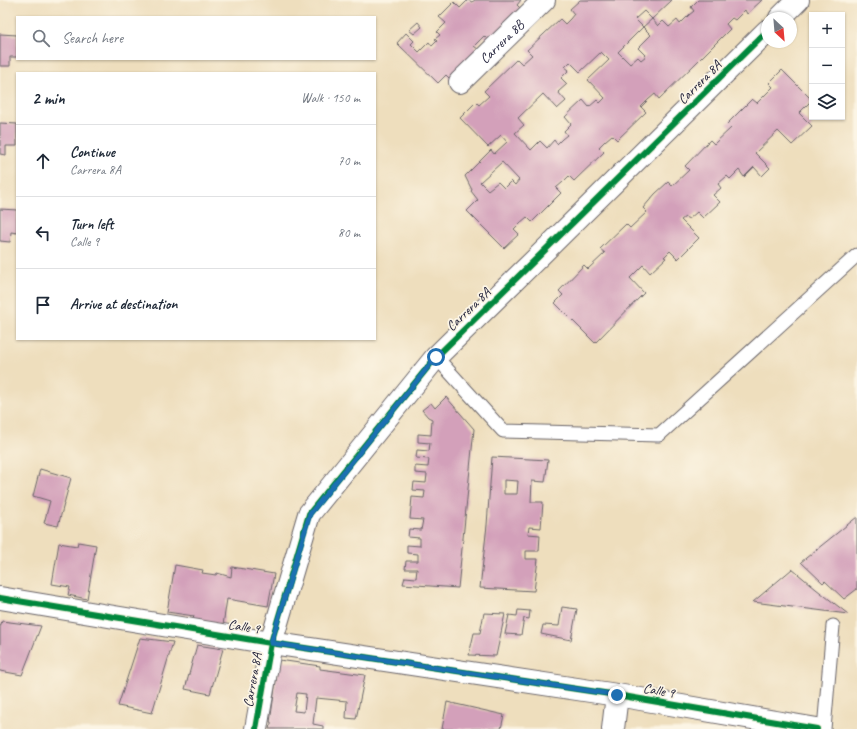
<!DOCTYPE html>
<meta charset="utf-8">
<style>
body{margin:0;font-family:Caveat,sans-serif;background:#f6f6f7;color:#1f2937}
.controls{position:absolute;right:12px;top:12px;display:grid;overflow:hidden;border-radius:0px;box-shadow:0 1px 3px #0004}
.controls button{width:36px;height:36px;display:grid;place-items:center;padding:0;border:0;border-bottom:1px solid #e0e1e3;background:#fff;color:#1f2937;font:20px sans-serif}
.compass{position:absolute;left:761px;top:12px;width:36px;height:36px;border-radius:50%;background:#fff;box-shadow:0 1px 3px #0004;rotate:154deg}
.stop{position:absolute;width:12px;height:12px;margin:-9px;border:3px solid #1f6fb2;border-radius:50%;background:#fff}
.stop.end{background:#1f6fb2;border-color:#fff;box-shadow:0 1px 4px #0008}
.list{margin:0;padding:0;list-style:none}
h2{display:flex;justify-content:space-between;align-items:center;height:52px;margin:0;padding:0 16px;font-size:17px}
h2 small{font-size:13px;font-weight:400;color:#747a83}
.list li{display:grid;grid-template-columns:26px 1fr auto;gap:12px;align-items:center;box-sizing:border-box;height:72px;padding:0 16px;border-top:1px solid #e0e1e3}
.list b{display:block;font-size:15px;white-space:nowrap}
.list p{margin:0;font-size:13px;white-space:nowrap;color:#747a83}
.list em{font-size:13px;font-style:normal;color:#747a83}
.icon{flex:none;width:22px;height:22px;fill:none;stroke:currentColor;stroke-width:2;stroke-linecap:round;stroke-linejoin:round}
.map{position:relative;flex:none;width:857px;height:729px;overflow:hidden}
.search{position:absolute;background:#fff;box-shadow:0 1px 3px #0004;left:16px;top:16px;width:360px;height:44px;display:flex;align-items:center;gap:10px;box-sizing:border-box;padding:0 14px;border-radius:0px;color:#747a83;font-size:15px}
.panel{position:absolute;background:#fff;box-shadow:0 1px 3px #0004;left:16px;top:72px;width:360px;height:268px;border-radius:0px}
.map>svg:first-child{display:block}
.building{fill:#d3a0ba;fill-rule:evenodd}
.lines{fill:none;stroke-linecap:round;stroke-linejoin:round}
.lane-casing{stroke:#696468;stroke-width:15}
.street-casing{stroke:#696468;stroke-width:24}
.lane{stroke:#fff;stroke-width:13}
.street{stroke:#fff;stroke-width:22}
.cycleway-casing{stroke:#fcf5e5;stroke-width:8}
.cycleway{stroke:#00873e;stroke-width:6}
.route{stroke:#1f6fb2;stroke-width:5}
.labels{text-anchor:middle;stroke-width:3.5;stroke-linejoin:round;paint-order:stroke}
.street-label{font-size:14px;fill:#22223b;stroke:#fcf5e5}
</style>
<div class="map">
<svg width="857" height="729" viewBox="0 0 857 729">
<rect width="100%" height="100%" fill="#fcf5e5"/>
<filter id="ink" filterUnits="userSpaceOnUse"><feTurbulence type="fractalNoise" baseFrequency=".025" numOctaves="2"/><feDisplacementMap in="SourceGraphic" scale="8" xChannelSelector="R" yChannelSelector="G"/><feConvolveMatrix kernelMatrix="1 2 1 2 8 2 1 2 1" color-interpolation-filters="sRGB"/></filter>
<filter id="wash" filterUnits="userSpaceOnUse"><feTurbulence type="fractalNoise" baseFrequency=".012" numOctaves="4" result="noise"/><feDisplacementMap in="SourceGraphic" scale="16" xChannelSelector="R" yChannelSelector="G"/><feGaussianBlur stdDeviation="0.9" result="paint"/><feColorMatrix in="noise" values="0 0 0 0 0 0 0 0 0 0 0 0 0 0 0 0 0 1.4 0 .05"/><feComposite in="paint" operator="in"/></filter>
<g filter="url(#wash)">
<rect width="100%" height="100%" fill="#eedebd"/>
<g id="blocks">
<g class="building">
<polygon points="468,0 472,2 475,0 521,0 517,5 521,9 489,41 484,36 474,46 479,50 450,79 446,75 438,83 397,43 406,33 414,41 411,44 419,52 429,42 432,46 437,41 435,39 440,35 437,32 446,23 439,17 454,2 460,8"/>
<path d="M580 0H672L652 19 644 11 635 19 643 27 618 52 630 64 638 57 641 60 646 56 638 48 651 35 643 27 652 19 658 26 663 21 669 27 677 20 680 24 689 15 694 11 691 7 698 0H762L747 14 745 10 735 20 732 18 726 24 730 29 695 64 659 99 655 94 648 100 641 107 646 112 617 140 612 135 605 141 599 147 604 152 574 181 569 176 563 182 556 188 561 193 532 222 527 217 520 223 514 229 519 234 504 248 467 211 478 200 471 191 472 190 465 176 491 150 494 154 507 142 501 135 488 147 460 118 476 102 479 105 489 96 484 91 517 59 522 64 532 55 527 50 560 19 565 24 570 19 574 14 570 9ZM601 52 609 60 588 80 605 98 600 103 597 100 589 107 583 100 565 117 571 124 564 131 567 135 562 139 557 144 554 140 547 148 540 141 531 150 515 133 524 125 518 118 543 94 557 109 566 101 558 92 567 84 561 78 569 70 565 67 570 62 580 72ZM502 162 519 180 515 185 511 181 504 188 498 182 488 190 480 182Z"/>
<polygon points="418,22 422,27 414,34 409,30"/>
<polygon points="0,34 17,35 17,57 10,57 10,66 0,66"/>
<polygon points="782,70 812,100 799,113 812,126 792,145 778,131 755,153 770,168 762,176 754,167 744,177 739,170 730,179 727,176 718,184 721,188 713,195 720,202 703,218 697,212 689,219 685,217 681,220 699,238 678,259 670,251 664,257 666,258 650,273 643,265 630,278 644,293 595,343 555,303 563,295 559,291 584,265 588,269 605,253 600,249 626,224 630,228 647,212 643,208 655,194 668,182 672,186 689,170 685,166 710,140 714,144 731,128 727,124 752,99 757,103 773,87 769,83"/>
<polygon points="0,123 17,124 17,146 6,146 6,155 0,154"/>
<polygon points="0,209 17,210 17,233 11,232 10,242 0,241"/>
<polygon points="446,397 474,429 458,588 403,584 405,577 416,578 417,569 405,569 406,561 418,561 418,554 407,553 407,545 420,546 420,538 408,537 409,529 421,530 423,520 410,519 412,497 424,498 425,491 413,490 414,482 426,483 427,474 415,473 415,466 428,467 429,459 416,458 417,450 429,451 430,443 418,442 418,434 431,435 432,419 428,417 422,410 431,403 435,408"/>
<path d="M492 457 548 460 545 482 532 481 531 502H543L541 528 529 527 528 534 540 535 539 551H526V559H538L534 591 480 588 487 525ZM504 480 518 481 517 494H504Z"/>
<polygon points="40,469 71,478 58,526 44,523 50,501 33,496"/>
<polygon points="857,517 857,570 856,571 857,573 857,589 844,599 825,581 823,583 801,562"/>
<polygon points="78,542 96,545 87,599 68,595 70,587 52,584 59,543 77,546"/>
<polygon points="175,565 203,570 202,573 216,575 217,573 231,577 232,567 274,574 268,606 227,599 223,625 193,619 194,616 167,612"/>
<polygon points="792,569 816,589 848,614 753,602"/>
<polygon points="562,607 577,609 571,640 541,634 543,625 559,626"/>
<polygon points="518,610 530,611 529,619 524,618 521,635 505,634 509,615 517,616"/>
<polygon points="484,613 505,614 496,656 469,655 474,633 480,633"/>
<polygon points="2,621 41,626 22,675 0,671 0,627"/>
<polygon points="140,638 173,642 152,713 118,706"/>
<polygon points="197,645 223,649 210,694 185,689"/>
<path d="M279 660 320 666V669L365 675 356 719 346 718 347 701 316 698 313 724 323 726V729H269L270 725H271V722H270ZM297 693 306 694 304 712 294 711Z"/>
<polygon points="447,702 504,715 501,729 442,729"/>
</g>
</g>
</g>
<g filter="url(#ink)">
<use href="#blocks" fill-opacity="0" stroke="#696468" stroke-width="1"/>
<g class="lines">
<defs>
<g id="lane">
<polyline points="436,357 503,431 659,435 857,255"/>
<polyline points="824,729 833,626"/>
</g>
<g id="street">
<polyline points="780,18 798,0"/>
<path id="s1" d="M460 82 544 0"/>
<polyline points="0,598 271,643 617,695 817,729"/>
<polyline points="256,729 271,643 309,514 436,357 532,263 767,31"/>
<polyline points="613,729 617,695"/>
</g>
</defs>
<use href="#lane" class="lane-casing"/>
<use href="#street" class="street-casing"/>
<use href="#lane" class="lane"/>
<use href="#street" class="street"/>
<defs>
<g id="cycleway">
<polyline points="0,598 271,643 617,695 817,729"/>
<polyline points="256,729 271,643 309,514 436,357 532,263 767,31"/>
</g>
</defs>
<use href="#cycleway" class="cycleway-casing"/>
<use href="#cycleway" class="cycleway"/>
</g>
</g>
<g class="lines" filter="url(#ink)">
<polyline class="route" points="436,357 310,514 271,643 617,695"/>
</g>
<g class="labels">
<g class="street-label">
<text dy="5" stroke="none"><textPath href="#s1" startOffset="58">Carrera 8B</textPath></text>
<text transform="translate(699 82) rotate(-45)" y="5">Carrera 8A</text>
<text transform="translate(468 309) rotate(-44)" y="5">Carrera 8A</text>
<text transform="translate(244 626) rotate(9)" y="5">Calle 9</text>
<text transform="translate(252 680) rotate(-80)" y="5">Carrera 8A</text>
<text transform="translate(659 690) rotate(10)" y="5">Calle 9</text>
</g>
</g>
</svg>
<div class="controls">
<button>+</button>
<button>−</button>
<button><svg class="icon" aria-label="layers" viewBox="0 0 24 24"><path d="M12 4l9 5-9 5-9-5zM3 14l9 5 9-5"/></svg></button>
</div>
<svg class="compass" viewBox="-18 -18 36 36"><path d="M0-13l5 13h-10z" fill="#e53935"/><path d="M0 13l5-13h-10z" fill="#747a83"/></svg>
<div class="stop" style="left:436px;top:357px"></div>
<div class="stop end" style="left:617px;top:695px"></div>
<div class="search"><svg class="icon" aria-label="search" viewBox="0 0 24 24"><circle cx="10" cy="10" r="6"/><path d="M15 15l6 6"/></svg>Search here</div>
<section class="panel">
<h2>2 min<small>Walk · 150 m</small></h2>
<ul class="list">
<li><svg class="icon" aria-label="ahead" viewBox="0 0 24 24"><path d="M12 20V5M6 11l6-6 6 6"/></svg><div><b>Continue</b><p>Carrera 8A</p></div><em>70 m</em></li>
<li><svg class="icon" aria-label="left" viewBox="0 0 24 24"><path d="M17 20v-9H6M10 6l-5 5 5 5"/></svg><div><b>Turn left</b><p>Calle 9</p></div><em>80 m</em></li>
<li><svg class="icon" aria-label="arrive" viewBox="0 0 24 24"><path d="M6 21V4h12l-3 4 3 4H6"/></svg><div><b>Arrive at destination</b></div></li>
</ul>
</section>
</div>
